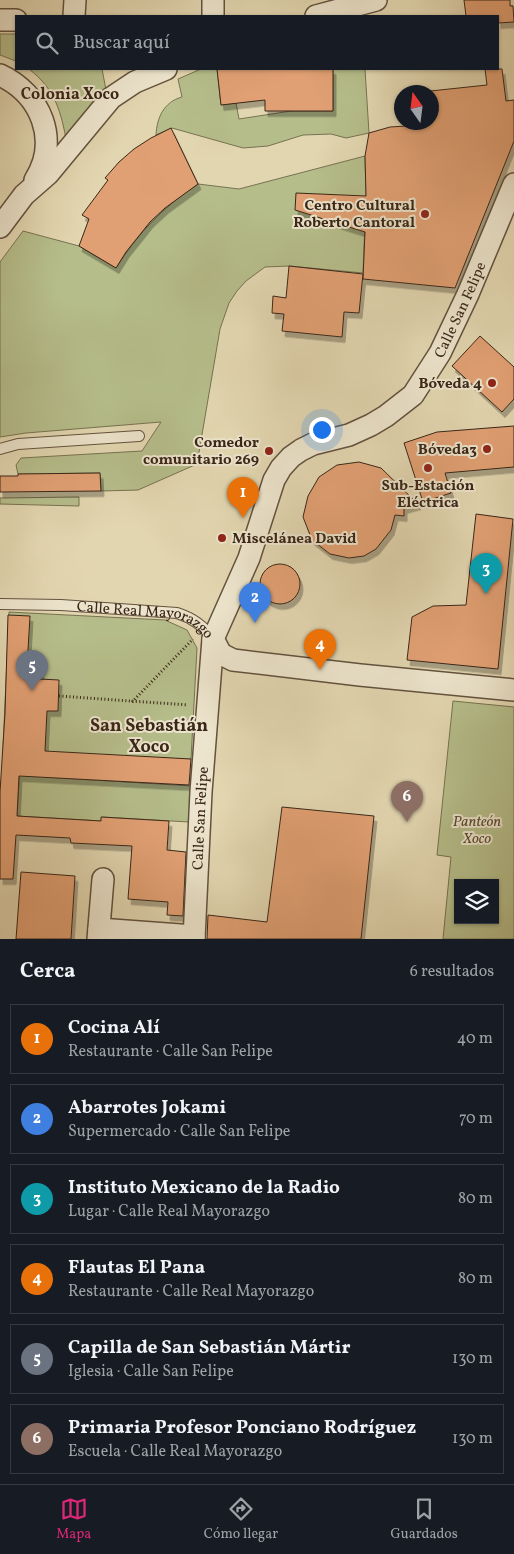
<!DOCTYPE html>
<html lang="es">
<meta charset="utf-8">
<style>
body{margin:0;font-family:Vollkorn,serif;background:#20242c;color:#f1f3f6}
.controls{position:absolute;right:15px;bottom:15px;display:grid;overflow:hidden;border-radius:0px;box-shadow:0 1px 4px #0004}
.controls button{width:45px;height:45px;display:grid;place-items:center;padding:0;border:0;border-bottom:1px solid #363941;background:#171b24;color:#f1f3f6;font:25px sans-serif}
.compass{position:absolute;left:394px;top:85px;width:45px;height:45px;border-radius:50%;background:#171b24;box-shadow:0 1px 4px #0004;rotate:346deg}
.you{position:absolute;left:321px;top:429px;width:18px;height:18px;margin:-12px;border:4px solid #fff;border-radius:50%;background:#1a73e8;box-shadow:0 0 0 8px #1a73e833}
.badge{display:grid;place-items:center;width:32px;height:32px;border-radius:50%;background:#db2777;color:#fff;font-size:16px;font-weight:700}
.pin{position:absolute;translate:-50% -41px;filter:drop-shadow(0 1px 2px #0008)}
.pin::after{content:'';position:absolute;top:26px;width:18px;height:15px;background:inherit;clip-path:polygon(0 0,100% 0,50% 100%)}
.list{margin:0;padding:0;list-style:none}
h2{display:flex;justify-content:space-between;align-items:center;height:65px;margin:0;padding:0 20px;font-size:21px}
h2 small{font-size:16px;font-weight:400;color:#9ea1a6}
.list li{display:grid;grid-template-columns:32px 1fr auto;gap:15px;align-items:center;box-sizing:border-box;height:70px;margin:0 10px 10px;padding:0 10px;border:1px solid #363941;border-radius:0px}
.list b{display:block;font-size:19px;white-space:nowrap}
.list p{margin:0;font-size:16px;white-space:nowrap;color:#9ea1a6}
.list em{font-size:16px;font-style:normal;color:#9ea1a6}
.icon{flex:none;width:28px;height:28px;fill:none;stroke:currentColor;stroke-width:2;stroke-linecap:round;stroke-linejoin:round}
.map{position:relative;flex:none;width:514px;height:939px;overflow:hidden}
.search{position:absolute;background:#171b24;box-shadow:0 1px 4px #0004;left:15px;right:15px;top:15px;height:55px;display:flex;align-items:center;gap:12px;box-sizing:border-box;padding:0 18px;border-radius:0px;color:#9ea1a6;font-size:19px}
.sheet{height:545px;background:#171b24}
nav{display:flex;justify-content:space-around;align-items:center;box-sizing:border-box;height:70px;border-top:1px solid #363941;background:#171b24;font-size:14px;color:#9ea1a6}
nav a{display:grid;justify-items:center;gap:2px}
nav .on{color:#db2777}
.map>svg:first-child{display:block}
.green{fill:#b5bd8a;stroke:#777251;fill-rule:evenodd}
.building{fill:#e1a073;stroke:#392618;filter:url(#shadow)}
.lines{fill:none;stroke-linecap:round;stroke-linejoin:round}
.lane-casing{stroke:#63523e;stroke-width:12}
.street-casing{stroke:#63523e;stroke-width:24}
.path{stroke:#392618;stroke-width:3;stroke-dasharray:1 2.5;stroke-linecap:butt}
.lane{stroke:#ece4cc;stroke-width:10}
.street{stroke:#ece4cc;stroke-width:21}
.poi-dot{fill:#8f2418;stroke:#ece4cc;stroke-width:2}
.labels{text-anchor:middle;stroke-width:4;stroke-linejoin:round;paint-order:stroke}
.poi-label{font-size:15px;font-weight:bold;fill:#392618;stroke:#ece4cc;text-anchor:end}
.street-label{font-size:15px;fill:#392618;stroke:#ece4cc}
.park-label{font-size:15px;font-style:italic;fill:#584c34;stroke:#ece4cc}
.neighbourhood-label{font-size:16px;font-weight:bold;fill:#392618;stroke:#ece4cc}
.quarter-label{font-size:18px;font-weight:bold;fill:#392618;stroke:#ece4cc}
</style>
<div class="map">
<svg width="514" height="939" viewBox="0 0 514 939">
<defs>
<filter id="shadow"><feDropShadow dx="3" dy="5.5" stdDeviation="0" flood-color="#0004"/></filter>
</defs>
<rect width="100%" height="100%" fill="#e2d6b0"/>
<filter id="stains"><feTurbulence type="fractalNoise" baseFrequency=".004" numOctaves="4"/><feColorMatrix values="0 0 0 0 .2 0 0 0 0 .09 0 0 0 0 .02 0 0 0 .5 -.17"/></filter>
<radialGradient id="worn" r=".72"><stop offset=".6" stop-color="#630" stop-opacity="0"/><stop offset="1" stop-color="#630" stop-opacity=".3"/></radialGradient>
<g class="green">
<polygon points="0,34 16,34 16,61 0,55"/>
<path d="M29 69H102L107 95 67 144C61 112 56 90 29 69Z"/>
<path d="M201 69H217L221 105 236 103 239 119 291 111H333V69H365L369 133 346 138 331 134 303 135 268 146 243 148 172 128 156 135C157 117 164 102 182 97L178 79Z"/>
<path d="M365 156 366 196 363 273 289 266 265 267 246 281 237 291 229 303 220 329 197 464 138 490 101 491 100 473 18 474 16 465 21 458 142 451 161 422 26 433 0 437V262L23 231 79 246 116 268C138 233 164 206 198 184L239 189Z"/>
<polygon points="79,497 79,506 0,504 0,498"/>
<polygon points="9,612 165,620 187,630 197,648 191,759 44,777 192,786 189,822 102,817 101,821 17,816 21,750 3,749"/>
<path d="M453 701 514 707V939H443L451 857 437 855ZM458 883H495V920H458Z"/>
</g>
<g class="building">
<polygon points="464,0 510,0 510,6 513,6 514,22 498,23 498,16 466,16"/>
<polygon points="217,69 333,69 333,111 265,111 265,100 221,105"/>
<polygon points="485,69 502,69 506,101 514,100 514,141 455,288 363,279 365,232 295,210 296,193 366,196 365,156 369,133 390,127 406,126 405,122 432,122 432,92 421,92 487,85"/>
<polygon points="171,128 198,184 165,208 150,222 126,252 116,268 79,246 89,219 82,215 108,180 105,178 119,162 134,149 151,138"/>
<polygon points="289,266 363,274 359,313 344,312 342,337 282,331 284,314 272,313 273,296 286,298"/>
<polygon points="480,336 514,367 514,399 502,412 452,366"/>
<polygon points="514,426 514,467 445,473 451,493 423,502 404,443 437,432"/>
<polygon points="359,462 381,468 418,504 404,508 404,516 395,515 391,530 376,549 364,556 349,558 330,554 312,540 303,517 308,496 319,477 337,465"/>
<polygon points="100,473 101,491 0,492 0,476 18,476 18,474"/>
<polygon points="476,514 513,519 498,669 407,660 412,617 433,606 466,605"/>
<circle cx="280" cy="584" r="20"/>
<polygon points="8,615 30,616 27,667 41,667 40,679 59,680 58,711 47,711 45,751 191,759 189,785 19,776 17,816 101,821 101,817 169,821 167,850 186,852 183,916 167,915 168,902 128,899 132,846 71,843 70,838 16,835 13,879 0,879 0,792 5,713"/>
<polygon points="282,807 374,816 361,939 207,939 208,915 267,922"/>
<polygon points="21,872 75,876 71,939 16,939"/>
</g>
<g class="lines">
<defs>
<g id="lane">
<polyline points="0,449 18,444 139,436"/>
<path id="s1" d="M0 604 61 605 177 613C193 618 204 626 213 639"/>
</g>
<g id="street">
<polyline points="213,0 213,16"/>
<polyline points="74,16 75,0"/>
<polyline points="316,16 376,0"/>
<polyline points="0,20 16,20"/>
<path d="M0 75C41 94 60 140 35 180"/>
<polyline points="0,227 24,195 48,174 111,98 135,82 166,69"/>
<polyline points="213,639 221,654 233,660 360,675 514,690"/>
<polyline points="99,929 194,936"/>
<polyline points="98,939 103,879"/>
<path id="s2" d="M194 939 201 792 213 639 249 558 274 480 281 468 291 457 301 450 313 444 349 435 371 425 386 416 413 395 440 353 468 294 514 184"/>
</g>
</defs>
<use href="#lane" class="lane-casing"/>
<use href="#street" class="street-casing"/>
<g class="path">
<polyline points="59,696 188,705"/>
<polyline points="132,702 193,639"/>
</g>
<use href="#lane" class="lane"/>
<use href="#street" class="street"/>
</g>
<g class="poi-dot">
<circle cx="425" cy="214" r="5"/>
<circle cx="492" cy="383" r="5"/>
<circle cx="487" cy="449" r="5"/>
<circle cx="269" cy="451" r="5"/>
<circle cx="428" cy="468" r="5"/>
<circle cx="222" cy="538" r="5"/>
</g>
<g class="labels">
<g class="poi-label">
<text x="415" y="210">Centro Cultural<tspan x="415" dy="17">Roberto Cantoral</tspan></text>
<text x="482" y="388">Bóveda 4</text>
<text x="259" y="447">Comedor<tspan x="259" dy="17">comunitario 269</tspan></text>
<text x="477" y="454">Bóveda3</text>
<text x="428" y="490" text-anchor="middle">Sub-Estación<tspan x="428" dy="17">Eléctrica</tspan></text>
<text x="232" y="543" text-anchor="start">Miscelánea David</text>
</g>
<g class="street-label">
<text dy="5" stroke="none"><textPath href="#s2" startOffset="736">Calle San Felipe</textPath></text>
<text dy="5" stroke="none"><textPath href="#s1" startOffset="148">Calle Real Mayorazgo</textPath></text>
<text dy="5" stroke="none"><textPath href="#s2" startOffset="121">Calle San Felipe</textPath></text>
</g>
<g class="park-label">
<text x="477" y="826">Panteón<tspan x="477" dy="17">Xoco</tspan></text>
</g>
<g class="neighbourhood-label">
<text x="70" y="99">Colonia Xoco</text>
</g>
<g class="quarter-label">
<text x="149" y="731">San Sebastián<tspan x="149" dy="21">Xoco</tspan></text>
</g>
</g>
<rect width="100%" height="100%" filter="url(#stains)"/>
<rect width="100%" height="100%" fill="url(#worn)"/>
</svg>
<div class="controls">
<button><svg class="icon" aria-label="layers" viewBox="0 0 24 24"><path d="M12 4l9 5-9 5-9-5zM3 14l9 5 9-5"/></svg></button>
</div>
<svg class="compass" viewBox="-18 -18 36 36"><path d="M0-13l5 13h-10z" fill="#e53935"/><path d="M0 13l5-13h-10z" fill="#9ea1a6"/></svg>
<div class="you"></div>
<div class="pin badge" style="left:243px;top:518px;background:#e8710a">1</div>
<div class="pin badge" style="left:255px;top:623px;background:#3f7fe0">2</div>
<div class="pin badge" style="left:486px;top:594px;background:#0f9aa8">3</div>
<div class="pin badge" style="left:320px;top:670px;background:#e8710a">4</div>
<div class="pin badge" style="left:32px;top:691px;background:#6b7280">5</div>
<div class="pin badge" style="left:407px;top:822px;background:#8d6e63">6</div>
<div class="search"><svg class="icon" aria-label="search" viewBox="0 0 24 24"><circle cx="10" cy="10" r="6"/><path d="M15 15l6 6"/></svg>Buscar aquí</div>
</div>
<section class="sheet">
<h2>Cerca<small>6 resultados</small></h2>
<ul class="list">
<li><span class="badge" style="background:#e8710a">1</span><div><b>Cocina Alí</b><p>Restaurante · Calle San Felipe</p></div><em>40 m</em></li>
<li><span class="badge" style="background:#3f7fe0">2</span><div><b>Abarrotes Jokami</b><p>Supermercado · Calle San Felipe</p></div><em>70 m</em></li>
<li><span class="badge" style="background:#0f9aa8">3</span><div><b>Instituto Mexicano de la Radio</b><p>Lugar · Calle Real Mayorazgo</p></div><em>80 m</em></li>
<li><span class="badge" style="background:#e8710a">4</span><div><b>Flautas El Pana</b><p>Restaurante · Calle Real Mayorazgo</p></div><em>80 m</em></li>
<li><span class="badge" style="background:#6b7280">5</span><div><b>Capilla de San Sebastián Mártir</b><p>Iglesia · Calle San Felipe</p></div><em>130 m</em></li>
<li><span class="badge" style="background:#8d6e63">6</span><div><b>Primaria Profesor Ponciano Rodríguez</b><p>Escuela · Calle Real Mayorazgo</p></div><em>130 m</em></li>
</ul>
</section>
<nav>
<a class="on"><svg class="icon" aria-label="map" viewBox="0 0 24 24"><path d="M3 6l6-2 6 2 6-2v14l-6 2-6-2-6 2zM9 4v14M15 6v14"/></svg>Mapa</a>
<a><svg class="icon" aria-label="directions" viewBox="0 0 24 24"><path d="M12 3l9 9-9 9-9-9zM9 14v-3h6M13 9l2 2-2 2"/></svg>Cómo llegar</a>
<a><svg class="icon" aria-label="saved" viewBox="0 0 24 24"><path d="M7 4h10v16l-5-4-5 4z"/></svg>Guardados</a>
</nav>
